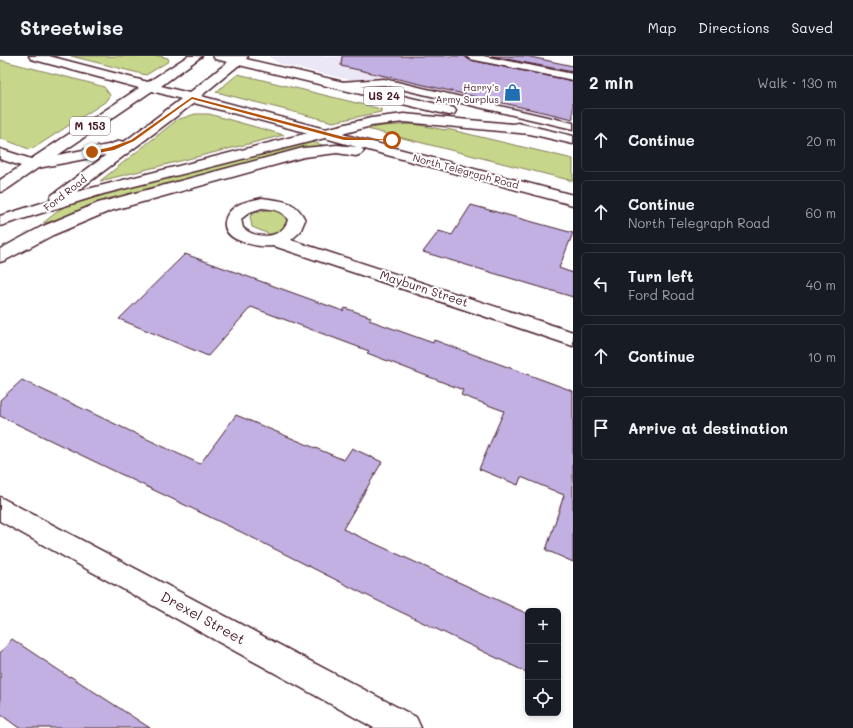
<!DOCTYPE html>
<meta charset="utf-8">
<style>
body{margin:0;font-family:Mali,sans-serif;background:#20242c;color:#f1f3f6}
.controls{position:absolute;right:12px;bottom:12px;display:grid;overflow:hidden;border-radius:6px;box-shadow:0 2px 6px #0003}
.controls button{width:36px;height:36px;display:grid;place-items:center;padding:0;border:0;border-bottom:1px solid #363941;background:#171b24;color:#f1f3f6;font:20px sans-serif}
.stop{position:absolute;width:12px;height:12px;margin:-9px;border:3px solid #b45309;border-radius:50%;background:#fff}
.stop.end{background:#b45309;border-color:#fff;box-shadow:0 1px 4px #0008}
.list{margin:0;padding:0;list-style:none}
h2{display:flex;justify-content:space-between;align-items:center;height:52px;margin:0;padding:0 16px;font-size:17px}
h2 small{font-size:13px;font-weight:400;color:#9ea1a6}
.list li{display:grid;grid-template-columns:26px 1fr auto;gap:12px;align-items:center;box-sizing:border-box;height:64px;margin:0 8px 8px;padding:0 8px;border:1px solid #363941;border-radius:6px}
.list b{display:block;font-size:15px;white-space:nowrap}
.list p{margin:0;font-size:13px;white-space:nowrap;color:#9ea1a6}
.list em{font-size:13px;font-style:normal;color:#9ea1a6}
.icon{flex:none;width:22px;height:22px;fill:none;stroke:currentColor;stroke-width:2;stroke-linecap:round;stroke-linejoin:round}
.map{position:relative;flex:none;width:573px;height:672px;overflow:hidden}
header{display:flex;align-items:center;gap:24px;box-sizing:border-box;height:56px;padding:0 20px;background:#171b24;border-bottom:1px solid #363941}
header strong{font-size:19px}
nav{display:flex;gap:22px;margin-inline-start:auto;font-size:14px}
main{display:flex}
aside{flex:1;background:#171b24}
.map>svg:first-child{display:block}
.built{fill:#ece7f6}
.green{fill:#c6d78b;stroke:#887b5b}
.building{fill:#c1b0e1;stroke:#4a1f2b}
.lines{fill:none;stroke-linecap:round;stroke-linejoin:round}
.service-casing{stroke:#4a1f2b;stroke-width:3}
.minor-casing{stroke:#4a1f2b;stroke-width:3}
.primary-casing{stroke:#4a1f2b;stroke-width:3}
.service{fill:#fff;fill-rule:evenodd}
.minor{fill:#fff;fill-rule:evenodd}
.primary{fill:#fff;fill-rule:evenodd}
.route{fill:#b45309}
.labels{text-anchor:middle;stroke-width:4;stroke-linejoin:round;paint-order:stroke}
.far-poi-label{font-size:10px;fill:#4a1f2b;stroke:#fff;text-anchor:end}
.far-street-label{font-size:10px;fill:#4a1f2b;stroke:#fff}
.shield{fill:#fff;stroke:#80626b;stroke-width:1}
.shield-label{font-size:11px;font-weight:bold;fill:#4a1f2b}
.street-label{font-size:12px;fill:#4a1f2b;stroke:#fff}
.near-street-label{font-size:14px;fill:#4a1f2b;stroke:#fff}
</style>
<header>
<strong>Streetwise</strong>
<nav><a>Map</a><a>Directions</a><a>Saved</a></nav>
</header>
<main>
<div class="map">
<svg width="573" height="672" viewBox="0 0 573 672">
<rect width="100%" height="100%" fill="#fff"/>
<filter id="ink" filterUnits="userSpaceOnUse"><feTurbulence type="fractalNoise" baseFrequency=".025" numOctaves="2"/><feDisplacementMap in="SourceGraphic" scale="8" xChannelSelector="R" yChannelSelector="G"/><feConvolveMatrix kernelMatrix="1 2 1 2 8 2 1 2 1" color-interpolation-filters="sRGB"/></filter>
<g filter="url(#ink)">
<polygon class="built" points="268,0 490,0 573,17 573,75 280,8"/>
<g class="green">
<polygon points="71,0 160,0 168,2 169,5 146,19"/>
<polygon points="0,4 94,28 104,31 110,39 105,46 34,92 29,93 0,82"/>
<polygon points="238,18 381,53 381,56 333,66 216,36"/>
<polygon points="195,58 209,58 284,79 100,125 177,64"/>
<polygon points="414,68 445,74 447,73 573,103 573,125 367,73 382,70"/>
<polygon points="309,85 326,90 299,94 109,144 50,166 43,167 63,151 99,139"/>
<polygon points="273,153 282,156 289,164 285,177 274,180 252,171 250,160 256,156"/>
</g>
<g class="building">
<polygon points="342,0 465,0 470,4 573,25 573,63 341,10"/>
<polygon points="491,0 526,0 573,10 573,16"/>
<polygon points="471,149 573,177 559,212 573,217 573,241 423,196 439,175 452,179"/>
<polygon points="185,198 343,255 345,252 371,261 369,264 433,287 434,284 573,335 573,506 546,494 564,439 521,421 518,429 479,413 504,355 461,339 463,334 367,297 369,295 251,251 208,300 119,263"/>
<polygon points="22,324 200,408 236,359 344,404 352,392 382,406 343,473 528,558 528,617 378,545 243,477 0,360 0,344"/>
<polygon points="12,583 69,621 70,620 150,672 19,672 0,658 0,597"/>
</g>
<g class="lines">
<defs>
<g id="service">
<polygon points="466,0 483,0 573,18 573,24 470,3"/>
<polygon points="384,23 573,67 573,73 384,29 341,32 336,29 341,26"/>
</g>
<g id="minor">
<path d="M262 142C282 145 296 144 305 164L300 176 291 184 573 276V290L274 190C261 191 249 189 238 184 219 176 222 158 238 149 245 145 255 144 262 142ZM262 152C273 153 283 154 288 164 282 183 257 184 243 172L241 163 250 156Z"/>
<polygon points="0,441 416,661 421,672 374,672 0,465"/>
</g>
<path id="primary" d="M29 0H49L148 26 188 0H202L161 30 189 37 228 6 215 3 213 0H248L246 3 454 52 456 55 454 58 449 59 239 9 201 40 325 73 371 62 404 58 513 68 518 67 573 80V88L530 78 404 66 371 70 342 78 573 139V149L361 92 364 95 361 98 356 100 337 97 304 101 110 155 53 179 6 204 0 206V193L41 171 98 147 303 92 337 89 357 91 325 82 103 138 0 170V160L51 144 50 142 52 139 106 99 38 112 6 134 0 136V124L21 110 0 103V93L31 103 139 32 31 3ZM152 35 181 43 124 86 120 85 108 89 58 99ZM194 47 308 77 76 136Z"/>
</defs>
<use href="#service" class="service-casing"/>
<use href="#minor" class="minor-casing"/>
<use href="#primary" class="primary-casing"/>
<use href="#service" class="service"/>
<use href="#minor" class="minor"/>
<use href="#primary" class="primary"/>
</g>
</g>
<polygon class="route" points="192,41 344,81 394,84 344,84 192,43 134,85 114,94 92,98 90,96 111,91 131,84"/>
<defs>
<symbol id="shop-bare" viewBox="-9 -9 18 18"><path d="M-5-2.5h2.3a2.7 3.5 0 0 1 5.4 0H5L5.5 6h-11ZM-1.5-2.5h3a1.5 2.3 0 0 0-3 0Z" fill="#1f6fb2" stroke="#fff" stroke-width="2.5" paint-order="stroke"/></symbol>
</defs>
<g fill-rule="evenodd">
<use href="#shop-bare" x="500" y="24" width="25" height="25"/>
</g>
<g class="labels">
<g class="far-poi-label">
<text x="499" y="35">Harry's<tspan x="499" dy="12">Army Surplus</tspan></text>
</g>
<g class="far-street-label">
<text transform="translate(466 115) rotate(15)" y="4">North Telegraph Road</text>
<text transform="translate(65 137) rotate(-38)" y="4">Ford Road</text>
</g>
<g class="shield">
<rect x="364" y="31" width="40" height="18" rx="3"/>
<rect x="70" y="61" width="40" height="18" rx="3"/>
</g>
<g class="shield-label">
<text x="384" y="44">US 24</text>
<text x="90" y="74">M 153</text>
</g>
<g class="street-label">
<text transform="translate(424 233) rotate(18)" y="4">Mayburn Street</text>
</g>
<g class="near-street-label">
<text transform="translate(203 562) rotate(29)" y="5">Drexel Street</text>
</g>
</g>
</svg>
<div class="controls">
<button>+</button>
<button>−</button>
<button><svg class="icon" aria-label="locate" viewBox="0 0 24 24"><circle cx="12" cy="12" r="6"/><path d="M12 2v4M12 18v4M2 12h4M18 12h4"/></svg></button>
</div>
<div class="stop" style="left:392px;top:84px"></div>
<div class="stop end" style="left:92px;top:96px"></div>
</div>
<aside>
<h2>2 min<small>Walk · 130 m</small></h2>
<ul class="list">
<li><svg class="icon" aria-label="ahead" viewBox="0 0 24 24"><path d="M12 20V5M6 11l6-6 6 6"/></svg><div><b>Continue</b></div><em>20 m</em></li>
<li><svg class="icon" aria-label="ahead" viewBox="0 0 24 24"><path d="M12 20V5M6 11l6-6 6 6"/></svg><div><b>Continue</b><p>North Telegraph Road</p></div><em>60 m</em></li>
<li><svg class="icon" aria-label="left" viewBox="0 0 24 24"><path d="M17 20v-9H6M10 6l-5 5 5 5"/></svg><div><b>Turn left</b><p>Ford Road</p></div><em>40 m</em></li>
<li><svg class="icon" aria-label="ahead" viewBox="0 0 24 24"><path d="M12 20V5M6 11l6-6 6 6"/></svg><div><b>Continue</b></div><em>10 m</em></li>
<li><svg class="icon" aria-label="arrive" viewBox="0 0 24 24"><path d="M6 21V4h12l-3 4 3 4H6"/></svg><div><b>Arrive at destination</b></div></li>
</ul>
</aside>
</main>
